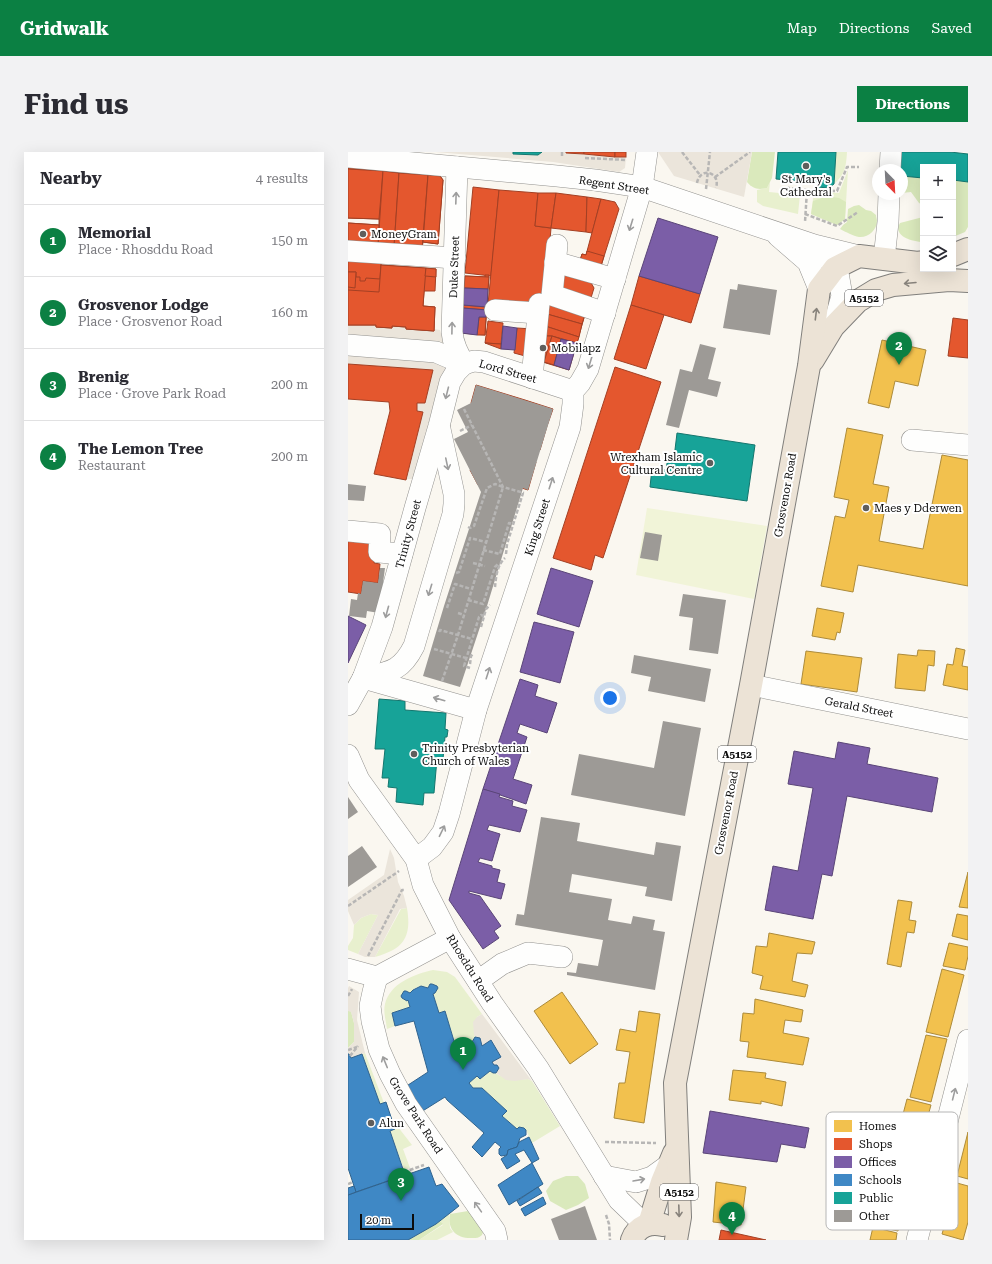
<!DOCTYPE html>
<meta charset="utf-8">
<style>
body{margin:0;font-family:"Roboto Serif",serif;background:#f2f2f3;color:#2b2b33}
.controls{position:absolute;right:12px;top:12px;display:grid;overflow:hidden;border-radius:0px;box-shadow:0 4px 16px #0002}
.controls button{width:36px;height:36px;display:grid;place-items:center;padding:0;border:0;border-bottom:1px solid #e1e1e2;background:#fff;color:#2b2b33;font:20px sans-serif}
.compass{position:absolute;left:524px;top:12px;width:36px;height:36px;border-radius:50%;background:#fff;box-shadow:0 4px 16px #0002;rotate:156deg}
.scale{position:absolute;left:12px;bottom:10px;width:54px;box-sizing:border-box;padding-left:4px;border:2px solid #0c0c0c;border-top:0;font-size:11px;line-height:14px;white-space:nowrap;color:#0c0c0c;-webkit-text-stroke:3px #fff;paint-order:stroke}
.you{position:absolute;left:262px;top:546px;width:14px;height:14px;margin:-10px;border:3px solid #fff;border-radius:50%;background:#1a73e8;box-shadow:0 0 0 6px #1a73e833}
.badge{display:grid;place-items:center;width:26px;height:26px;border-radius:50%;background:#0b8043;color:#fff;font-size:13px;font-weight:700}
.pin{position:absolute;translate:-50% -33px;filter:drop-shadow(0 1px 2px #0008)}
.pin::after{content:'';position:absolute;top:21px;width:14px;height:12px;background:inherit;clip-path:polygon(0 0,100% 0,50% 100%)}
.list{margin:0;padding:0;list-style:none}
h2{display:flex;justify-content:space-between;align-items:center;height:52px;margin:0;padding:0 16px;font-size:17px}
h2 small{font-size:13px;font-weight:400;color:#7c7c81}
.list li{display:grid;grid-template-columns:26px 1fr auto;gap:12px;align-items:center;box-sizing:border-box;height:72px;padding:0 16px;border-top:1px solid #e1e1e2}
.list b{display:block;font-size:15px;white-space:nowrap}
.list p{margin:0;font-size:13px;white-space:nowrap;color:#7c7c81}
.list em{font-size:13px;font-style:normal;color:#7c7c81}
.icon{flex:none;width:22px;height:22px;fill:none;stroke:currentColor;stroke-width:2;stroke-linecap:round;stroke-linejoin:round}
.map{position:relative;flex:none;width:620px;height:1088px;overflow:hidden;border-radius:0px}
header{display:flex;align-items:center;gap:24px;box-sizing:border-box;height:56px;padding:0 20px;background:#0b8043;color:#fff}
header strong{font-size:19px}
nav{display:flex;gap:22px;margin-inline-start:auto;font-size:14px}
.intro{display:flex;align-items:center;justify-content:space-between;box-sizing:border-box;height:96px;padding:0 24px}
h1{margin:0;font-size:28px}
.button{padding:10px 18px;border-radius:0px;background:#0b8043;color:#fff;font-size:14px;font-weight:700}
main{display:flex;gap:24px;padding:0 24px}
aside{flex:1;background:#fff;border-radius:0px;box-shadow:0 4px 16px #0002}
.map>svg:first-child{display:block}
.green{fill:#e8f0ce}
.forest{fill:#dae9bc}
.pitch{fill:#f1f4d8}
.plaza{fill:#ebe5db}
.homes{fill:#f2c14e;stroke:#ad8b3a}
.shops{fill:#e4572e;stroke:#a34024}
.offices{fill:#7b5ea7;stroke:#5a4578}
.schools{fill:#3f88c5;stroke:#30638e}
.public{fill:#17a398;stroke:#14766e}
.building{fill:#9d9a96}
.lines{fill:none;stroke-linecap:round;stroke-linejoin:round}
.minor-casing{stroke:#93928f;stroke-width:22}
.major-casing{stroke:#807f7c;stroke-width:24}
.path{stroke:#b7b6b5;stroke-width:2.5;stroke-dasharray:4 2;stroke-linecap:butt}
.minor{stroke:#fefefd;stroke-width:21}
.major{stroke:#ece3d6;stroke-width:22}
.oneway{stroke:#9d9d9d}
.oneway2{stroke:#87827b}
.poi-dot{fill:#5f5e5c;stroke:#fff;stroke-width:1.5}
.labels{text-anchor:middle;stroke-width:4;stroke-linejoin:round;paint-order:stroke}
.shield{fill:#fff;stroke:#555;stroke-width:1}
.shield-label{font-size:10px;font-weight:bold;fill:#0c0c0c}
.poi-label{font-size:11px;fill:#0c0c0c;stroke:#fff;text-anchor:start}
.street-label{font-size:11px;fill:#0c0c0c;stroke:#fff}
.key{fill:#fff;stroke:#b6b6b6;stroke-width:1}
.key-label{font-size:11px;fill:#0c0c0c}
</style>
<header>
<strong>Gridwalk</strong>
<nav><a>Map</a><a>Directions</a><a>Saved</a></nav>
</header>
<div class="intro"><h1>Find us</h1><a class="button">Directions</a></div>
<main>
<aside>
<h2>Nearby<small>4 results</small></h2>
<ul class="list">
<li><span class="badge">1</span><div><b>Memorial</b><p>Place · Rhosddu Road</p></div><em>150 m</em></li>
<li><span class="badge">2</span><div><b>Grosvenor Lodge</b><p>Place · Grosvenor Road</p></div><em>160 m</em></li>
<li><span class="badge">3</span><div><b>Brenig</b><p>Place · Grove Park Road</p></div><em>200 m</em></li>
<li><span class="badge">4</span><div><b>The Lemon Tree</b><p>Restaurant</p></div><em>200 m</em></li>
</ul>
</aside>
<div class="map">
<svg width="620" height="1088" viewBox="0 0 620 1088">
<rect width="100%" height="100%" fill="#faf7f0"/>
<g class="green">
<path d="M488 0H499C498 15 497 22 486 32Z"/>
<polygon points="500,18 497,67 489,73 463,62 466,40 491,41"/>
<polygon points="422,30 421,40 452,43 450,62 415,54 409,50 409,38 419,36"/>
<path d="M59 756C64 786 55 797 27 805L53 757Z"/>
<polygon points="23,762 30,763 10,802 0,798 0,794 5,786 6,773 13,766"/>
<path d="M85 818 99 820 107 825 134 862 129 865 127 885 124 890 114 892 113 895 105 893 106 889 97 859 91 861 85 842 89 836V834L84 832H82L80 836C74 833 66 835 62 841L58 839H56L53 844 54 846 59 849 60 848 62 855 44 861 47 874 39 877C38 869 35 860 37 852 42 831 67 822 85 818Z"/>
<polygon points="17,901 36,951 32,952 14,902"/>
<path d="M142 919 145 921H148C154 927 172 928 180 927L184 929 212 974 184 991 178 978 176 976 171 975 169 977 154 964 159 959 134 936H125L121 931 129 924 133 927Z"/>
<polygon points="43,966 64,993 55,997 62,1016 56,1018 42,979 47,977"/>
<polygon points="111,1054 101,1063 102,1076 105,1080 89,1088 71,1088 95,1073 92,1069"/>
</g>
<g class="forest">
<path d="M404 0H427L424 26 419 36C410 38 405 37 399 30Z"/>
<polygon points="554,24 575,26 575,53 571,51 563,40 554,41"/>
<polygon points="605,28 620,30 620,75 617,80 605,85"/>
<polygon points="480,44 491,46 498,50 497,67 489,73 463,62 465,49"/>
<path d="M511 53 518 58 523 59 528 63C528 65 529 67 529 69 529 78 520 86 511 85 505 84 498 80 492 77L495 73 499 70 500 57 506 54Z"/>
<path d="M575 65V90C565 90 544 84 552 71Z"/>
<polygon points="0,859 3,859 6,871 6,890 0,896"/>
<polygon points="218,1024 230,1024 237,1032 241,1046 230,1053 218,1058 202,1049 198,1039 205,1029"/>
<path d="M120 1059 129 1061 136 1077C135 1079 135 1081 134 1083 131 1086 128 1086 125 1086 109 1087 99 1078 102 1062Z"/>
<polygon points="92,1069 95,1072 71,1088 60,1088"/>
</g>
<polygon class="pitch" points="299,356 419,374 406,447 288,423"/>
<g class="plaza">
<polygon points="87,0 165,0 165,2 190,3 194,0 218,0 218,1 278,5 277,16 271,20 205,10"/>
<polygon points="310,0 404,0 396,45 326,24"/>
<polygon points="12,172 58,175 58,177 85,179 86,177 92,178 101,206 69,327 59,327 75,260 69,259 69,251 77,251 85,218 0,212 0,173 12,173"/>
<polygon points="42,697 46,706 50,730 56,744 59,756 52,757 27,805 17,805 10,802 30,763 23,762 13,766 6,773 0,759 0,748 36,723"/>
<polygon points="1,834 11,840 9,868 17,901 3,906 1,902 0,902 0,896 6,890 6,871 3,860 0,859 0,836"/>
<polygon points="134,862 184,929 180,927 167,929 158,928 148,921 151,916 149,913 146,913 144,910 153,905 144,888 134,894 132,886 127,885 126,883 125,870 129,865"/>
</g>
<g class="homes">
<polygon points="534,188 578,198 570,234 547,229 541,256 520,251"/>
<polygon points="499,276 535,283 525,332 541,335 531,389 575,397 594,303 620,308 620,434 510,413 505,440 473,434 487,364 497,366 501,348 486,345"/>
<polygon points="469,456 496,461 492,481 489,480 487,488 464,484"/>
<polygon points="608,496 617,498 614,514 620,515 620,538 595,533 599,512 605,513"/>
<polygon points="570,498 587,499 586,514 580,513 577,539 547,536 550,502 569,504"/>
<polygon points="458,499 514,506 509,540 453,532"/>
<polygon points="620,720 620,756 611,755"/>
<polygon points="550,748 564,750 561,768 568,769 566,781 559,780 553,815 539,812"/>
<polygon points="609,762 620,764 620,788 604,784"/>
<polygon points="421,781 467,790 464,802 449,801 444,829 460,833 457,845 412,837 415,824 404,821 408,794 419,795"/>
<polygon points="601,791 620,795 620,804 617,818 595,814"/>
<polygon points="594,817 616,823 600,885 578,880"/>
<polygon points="214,840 250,892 222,912 186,859"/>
<polygon points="407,847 455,858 453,870 437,868 435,881 461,886 455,913 399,905 401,890 392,889 395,861 406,862"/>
<polygon points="291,859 312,862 296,971 266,966 271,931 277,931 282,900 268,898 272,877 288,880"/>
<polygon points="578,883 599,887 583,950 562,945"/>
<polygon points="385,918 418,921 417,926 438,930 434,954 413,949 413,952 381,948"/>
<polygon points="559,947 583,953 566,1014 543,1008"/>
<polygon points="620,980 620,1027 609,1024"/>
<polygon points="542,1011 566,1018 550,1079 527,1074"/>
<polygon points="368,1030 398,1035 393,1073 365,1070"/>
<polygon points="609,1031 620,1034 620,1070 615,1088 594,1082"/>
<polygon points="525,1075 549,1081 548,1088 522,1088"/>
</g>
<g class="shops">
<polygon points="218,0 236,0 236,2 218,1"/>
<polygon points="236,0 267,0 267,5 236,2"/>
<rect x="267" y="0" width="11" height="5"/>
<polygon points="0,13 35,15 35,19 0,17"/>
<polygon points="0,17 92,24 95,28 90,92 75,90 74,97 0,91 0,71 31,73 31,67 0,66"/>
<polygon points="0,17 35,19 31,67 0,66"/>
<polygon points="35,19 51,21 46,95 30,93"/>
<polygon points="51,21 80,23 74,97 46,95"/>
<polygon points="80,23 92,24 95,28 90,92 75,90"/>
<polygon points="125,35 151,38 143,124 117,121"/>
<polygon points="151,38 190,41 187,74 203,76 197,148 187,156 140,152"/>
<polygon points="190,41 208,41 203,76 187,74"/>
<polygon points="208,41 239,45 238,80 203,76"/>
<polygon points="239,45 253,47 244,81 238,80"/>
<polygon points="253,47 267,50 271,57 253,114 231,112 234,102 238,103"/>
<polygon points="0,71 31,73 30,93 0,91"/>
<polygon points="239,99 256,104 253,114 231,112 234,102 238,103"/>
<polygon points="0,109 33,111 33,113 88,117 87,139 76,139 75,154 87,155 86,179 58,177 58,175 44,174 44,176 28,175 28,173 0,173"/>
<polygon points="0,109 33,111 32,127 18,126 17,129 12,129 12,125 8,125 8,120 0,120"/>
<polygon points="33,113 78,116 75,154 87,155 86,179 58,177 58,175 44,174 44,176 28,175 28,173 0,173 0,138 31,140"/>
<polygon points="78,116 88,117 88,125 77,124"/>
<polygon points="0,120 8,120 7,136 0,135"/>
<polygon points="217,121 242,129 246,136 242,149 211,139"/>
<polygon points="137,123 141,123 137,183 113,181 117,124 137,125"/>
<polygon points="117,124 141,125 140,137 116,136"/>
<polygon points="291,124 352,142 343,171 283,153"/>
<polygon points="201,148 238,159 221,218 188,208"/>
<polygon points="201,148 238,159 234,172 192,160"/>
<polygon points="115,153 139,155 139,158 115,156"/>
<polygon points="283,153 316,163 298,217 266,207"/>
<polygon points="192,160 234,172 231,185 191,172"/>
<polygon points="131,165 138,165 137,183 129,183"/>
<polygon points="605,166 620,168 620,206 600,204"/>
<polygon points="140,169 155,171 153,192 137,191"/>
<polygon points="191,172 231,185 229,191 204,184 190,184"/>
<polygon points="169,176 185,177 181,205 166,201"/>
<polygon points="190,184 204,184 196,210 188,208"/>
<polygon points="204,184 213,187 206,213 196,210"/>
<polygon points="137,191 153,192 153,197"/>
<polygon points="0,212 85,218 77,251 69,251 69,259 75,260 58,328 26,322 42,259 41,250 0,247"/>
<polygon points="267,215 313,230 255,406 247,403 243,418 205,406"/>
<polygon points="128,233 177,248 171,266 199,274 192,298 175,293 176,289 156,283 143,290 123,251"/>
<polygon points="177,248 205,257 199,274 171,266"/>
<polygon points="149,303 170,309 171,306 188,310 180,338 164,333"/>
<polygon points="136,311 146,330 137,335 130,333 122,318"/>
<polygon points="0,387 24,390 27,405 26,411 32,412 30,431 15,429 13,442 0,440"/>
<polygon points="373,1078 418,1088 371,1088"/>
</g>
<g class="offices">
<polygon points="310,66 370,85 352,142 291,124"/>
<polygon points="116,136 140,137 139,155 115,153"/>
<polygon points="115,156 139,158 138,165 131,165 129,183 113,181"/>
<polygon points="155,174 169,176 167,198 153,197"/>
<polygon points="213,187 229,191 221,218 206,213"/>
<polygon points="203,416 245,429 231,475 189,462"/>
<polygon points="0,464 18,473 0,511"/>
<polygon points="186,470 226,480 212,531 172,520"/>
<polygon points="172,527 190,533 187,544 209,551 199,581 172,572 169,581 179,585 165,627 184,633 178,652 135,637"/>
<polygon points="490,590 522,596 519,612 590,626 584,660 499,644 484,724 474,722 465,767 417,758 425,714 450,719 465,636 440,632 446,599 487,607"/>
<polygon points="135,637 152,642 151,645 165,649 164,654 179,658 172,680 141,673 139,678 152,682 144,709 132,706 130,710 144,714 144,716 152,718 149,730 157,732 153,747 121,739 121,741 132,744 153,774 146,779 151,786 135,797 101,748"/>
<polygon points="362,959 461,976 457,996 433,992 429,1010 355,1001"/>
</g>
<g class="schools">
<polygon points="82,832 84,832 89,834 90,836 87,841 85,842 91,861 97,859 106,889 105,893 113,895 113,892 124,890 127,885 132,886 134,894 143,888 153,905 144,910 146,913 149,913 151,916 148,921 145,921 142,919 132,927 129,924 121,931 125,936 134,936 159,959 154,964 169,977 171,975 176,976 178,978 178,983 172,986 169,995 160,998 159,1003 153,1004 151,1002 151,997 153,995 147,990 134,1005 124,995 136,981 99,948 97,945 73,960 57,935 80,920 66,869 47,874 44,861 62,855 60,848 59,849 54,846 53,844 56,839 58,839 62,841 65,838 73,834 80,836"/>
<polygon points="0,902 1,902 3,906 14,902 32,952 38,950 47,977 42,979 57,1023 8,1040 0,1016"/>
<polygon points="181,985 191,1007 184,1011 176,998 167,1002 172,1009 159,1017 153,1007 159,1003 160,998 169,995 171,990"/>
<polygon points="184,1011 195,1032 161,1053 150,1033"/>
<polygon points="81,1015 88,1034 94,1032 111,1054 88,1072 60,1088 0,1088 0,1043"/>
<polygon points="6,1034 8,1040 0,1043 0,1036"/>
<polygon points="190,1035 194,1041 172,1054 169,1049"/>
<polygon points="195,1045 198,1052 177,1064 173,1057"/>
</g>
<g class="public">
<polygon points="165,0 194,0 190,3 165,2"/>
<polygon points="430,0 488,0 486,32 481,36 469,35 470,31 428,27"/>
<polygon points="549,0 602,0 620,2 620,30 605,28 605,15 575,15 575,26 554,24 554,18 548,18"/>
<polygon points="329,281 407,293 399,349 302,335 304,316 318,318 320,305 326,306"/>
<polygon points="31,547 57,549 57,558 98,561 97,577 100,578 99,585 97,585 95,607 89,607 86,641 76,641 75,653 48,650 49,636 40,635 41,626 34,626 37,597 27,597"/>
</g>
<g class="building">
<polygon points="390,132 429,138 422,183 375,176 382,137 389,138"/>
<polygon points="352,192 368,196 360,227 373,230 369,245 341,238 331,276 318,273 332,217 344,220"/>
<polygon points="128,233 205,257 180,338 175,336 139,454 112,535 75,524 96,454 133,340 106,287 120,280 109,258 123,251"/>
<polygon points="0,332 18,334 16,349 0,348"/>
<polygon points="297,380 314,383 310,409 292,406"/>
<polygon points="32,416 37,416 31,461 19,459 18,466 1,464 3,447 9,448 10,441 13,442 15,429 30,431"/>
<polygon points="335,442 378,448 370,502 341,498 345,466 331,464"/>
<polygon points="286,503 363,517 357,550 300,539 303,525 283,521"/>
<polygon points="315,569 353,576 337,664 223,643 231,602 306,616"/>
<polygon points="0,645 10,660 0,667"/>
<polygon points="193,665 232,671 229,689 306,703 308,690 333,694 324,749 297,744 299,735 224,722 221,740 264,747 260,768 283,772 285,764 307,768 305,778 317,780 307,838 219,823 219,820 228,821 230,811 250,814 255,788 167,773 169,762 176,763"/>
<polygon points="14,694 29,715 0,735 0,704"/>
<polygon points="237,1054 249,1088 211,1088 203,1067"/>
</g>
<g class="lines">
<defs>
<g id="minor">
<polyline points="0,5 209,24 247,28 294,35 466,93 511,104"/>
<path d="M109 15 104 180C105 192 110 201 116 212"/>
<polyline points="542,18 543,0"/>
<polyline points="430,84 460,110 471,137"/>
<polyline points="209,93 204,143 257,161"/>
<polyline points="0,99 107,106"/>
<polyline points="478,104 490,121 494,144 485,175"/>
<polyline points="536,107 540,70 541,42"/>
<polyline points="207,110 267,127"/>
<polyline points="147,158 190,161"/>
<polyline points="0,193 88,200 116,212 126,209 136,210 225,239"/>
<polyline points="184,226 191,152"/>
<polyline points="564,288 620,293"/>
<polyline points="0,379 32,382 31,400 54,402"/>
<path d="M15 526C41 520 53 520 66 494L105 362 106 352V342L92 277"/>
<polyline points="15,526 128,558"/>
<polyline points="403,533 620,577"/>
<polyline points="0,553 15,526 34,475 67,356 91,274 102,230 108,220 116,212"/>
<polyline points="0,603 11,628 68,707 75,733 102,786 144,851 190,916 271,1048 297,1073"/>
<polyline points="68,707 84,695 95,680 101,662 128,558 222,275 225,252 225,239 232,231 240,217 294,35 299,0"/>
<polyline points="0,817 29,825 102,786"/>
<polyline points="29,825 25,840 22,854 24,869 31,897 42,922 58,952 147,1079 149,1088"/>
<polyline points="130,829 154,812 180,801 214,805"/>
<polyline points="256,1024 288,1030 304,1025 322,1012"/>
<polyline points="569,1088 620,888"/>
</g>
<g id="major">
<polyline points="605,103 620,97"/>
<polyline points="465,208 485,175 510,149 528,138 545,133 601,128 620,129"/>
<polyline points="301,1072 314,1030 326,1001"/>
<path d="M284 1088C289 1074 301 1070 315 1073"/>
<polyline points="328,1088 332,1065 327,931 403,533 461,214 471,137 487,116 511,104 570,111 575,110"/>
</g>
</defs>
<use href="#minor" class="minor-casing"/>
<use href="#major" class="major-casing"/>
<g class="path">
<polyline points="214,0 214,4 216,4"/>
<polyline points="334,0 352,23"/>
<polyline points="237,6 279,8"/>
<polyline points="367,25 402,0"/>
<polyline points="440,28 440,36 459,38 457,70"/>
<path d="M349 31C352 14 373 20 368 36"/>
<polyline points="358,37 362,0"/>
<polyline points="459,38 489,39 499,15 511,15"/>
<polyline points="457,62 489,74 510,60"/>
<polyline points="116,257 155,335 176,341"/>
<polyline points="112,279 124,273"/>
<polyline points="135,398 152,402 161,371 165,372"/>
<polyline points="158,402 159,392 175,341"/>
<polyline points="125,411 137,414"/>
<polyline points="108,421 111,420 122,386 138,390"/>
<path d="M147 435C148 425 149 413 157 406"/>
<polyline points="120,448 135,452 147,415 150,412 152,413"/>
<polyline points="99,456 107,432 123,437"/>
<polyline points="110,461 116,463"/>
<polyline points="133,475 138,457 142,453"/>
<polyline points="91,480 92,478 124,487"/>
<polyline points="86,497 118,506"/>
<polyline points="122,512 123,504 125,502"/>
<polyline points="122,516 116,514 131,465 133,463 136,464"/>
<polyline points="94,529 110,483 155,335 147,332 139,336 126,374 122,376 120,375"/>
<polyline points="0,754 51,719"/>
<polyline points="20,804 54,738 57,738"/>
<polyline points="0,844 4,837"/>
<polyline points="0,898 9,895"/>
<polyline points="2,904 10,894"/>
<polyline points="257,990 308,991"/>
<polyline points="56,1020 76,1013"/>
<polyline points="0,1032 5,1030"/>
<polyline points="258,1063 261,1072 262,1088"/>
</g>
<use href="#minor" class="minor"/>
<use href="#major" class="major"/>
</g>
<defs><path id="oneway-shaft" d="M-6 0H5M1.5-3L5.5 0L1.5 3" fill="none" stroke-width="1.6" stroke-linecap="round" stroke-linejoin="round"/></defs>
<g class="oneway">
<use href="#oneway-shaft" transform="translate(108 46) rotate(-88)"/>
<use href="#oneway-shaft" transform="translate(283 73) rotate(107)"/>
<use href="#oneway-shaft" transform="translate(104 176) rotate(-89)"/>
<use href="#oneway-shaft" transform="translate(242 211) rotate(107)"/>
<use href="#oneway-shaft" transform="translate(99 241) rotate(104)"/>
<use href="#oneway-shaft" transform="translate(99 312) rotate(78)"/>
<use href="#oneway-shaft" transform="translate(203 331) rotate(-72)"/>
<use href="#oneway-shaft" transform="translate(82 438) rotate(107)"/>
<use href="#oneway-shaft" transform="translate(39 460) rotate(105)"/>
<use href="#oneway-shaft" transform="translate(140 521) rotate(-72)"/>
<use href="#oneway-shaft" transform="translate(91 547) rotate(-164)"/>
<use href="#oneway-shaft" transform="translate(94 679) rotate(-64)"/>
<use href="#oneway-shaft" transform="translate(37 910) rotate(-112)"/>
<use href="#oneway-shaft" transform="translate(606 942) rotate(-76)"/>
<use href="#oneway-shaft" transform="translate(291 1028) rotate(-10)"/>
<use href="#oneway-shaft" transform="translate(130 1055) rotate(-125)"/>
</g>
<g class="oneway2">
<use href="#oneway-shaft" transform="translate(562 131) rotate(175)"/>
<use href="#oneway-shaft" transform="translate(468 162) rotate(-83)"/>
<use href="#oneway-shaft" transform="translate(331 1059) rotate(88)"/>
</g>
<g class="poi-dot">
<circle cx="458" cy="14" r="4"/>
<circle cx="15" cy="82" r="4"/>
<circle cx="195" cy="196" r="4"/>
<circle cx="362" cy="311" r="4"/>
<circle cx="518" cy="356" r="4"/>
<circle cx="66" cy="602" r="4"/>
<circle cx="23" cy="971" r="4"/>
</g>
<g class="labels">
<g class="shield">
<rect x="497" y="138" width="38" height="16" rx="3"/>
<rect x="370" y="594" width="38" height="16" rx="3"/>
<rect x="312" y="1032" width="38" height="16" rx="3"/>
</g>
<g class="shield-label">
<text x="516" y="150">A5152</text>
<text x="389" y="606">A5152</text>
<text x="331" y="1044">A5152</text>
</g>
<g class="poi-label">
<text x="458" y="31" text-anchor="middle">St Mary's<tspan x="458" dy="13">Cathedral</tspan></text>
<text x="23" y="86">MoneyGram</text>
<text x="203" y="200">Mobilapz</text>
<text x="354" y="309" text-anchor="end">Wrexham Islamic<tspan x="354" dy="13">Cultural Centre</tspan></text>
<text x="526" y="360">Maes y Dderwen</text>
<text x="74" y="600">Trinity Presbyterian<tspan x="74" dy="13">Church of Wales</tspan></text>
<text x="31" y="975">Alun</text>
</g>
<g class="street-label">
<text transform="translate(266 33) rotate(9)" y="4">Regent Street</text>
<text transform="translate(106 115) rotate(-88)" y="4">Duke Street</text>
<text transform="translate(160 219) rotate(16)" y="4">Lord Street</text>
<text transform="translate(437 343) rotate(-80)" y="4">Grosvenor Road</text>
<text transform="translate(189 375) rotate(-72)" y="4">King Street</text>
<text transform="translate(60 382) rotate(-75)" y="4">Trinity Street</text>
<text transform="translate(511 555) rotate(11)" y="4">Gerald Street</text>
<text transform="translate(378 661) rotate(-79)" y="4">Grosvenor Road</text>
<text transform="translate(122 816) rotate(58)" y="4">Rhosddu Road</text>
<text transform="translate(68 963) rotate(57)" y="4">Grove Park Road</text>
</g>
</g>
<rect x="478" y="960" width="132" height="118" rx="6" class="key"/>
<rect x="486" y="968" width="18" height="12" fill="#f2c14e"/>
<rect x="486" y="986" width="18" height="12" fill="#e4572e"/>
<rect x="486" y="1004" width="18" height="12" fill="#7b5ea7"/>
<rect x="486" y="1022" width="18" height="12" fill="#3f88c5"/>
<rect x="486" y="1040" width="18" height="12" fill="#17a398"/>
<rect x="486" y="1058" width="18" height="12" fill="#9d9a96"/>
<g class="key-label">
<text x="511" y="978">Homes</text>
<text x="511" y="996">Shops</text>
<text x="511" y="1014">Offices</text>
<text x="511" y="1032">Schools</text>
<text x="511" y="1050">Public</text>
<text x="511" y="1068">Other</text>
</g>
</svg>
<div class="controls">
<button>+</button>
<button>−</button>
<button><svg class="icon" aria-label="layers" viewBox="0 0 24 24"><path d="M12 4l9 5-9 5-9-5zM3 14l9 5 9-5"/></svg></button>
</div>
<svg class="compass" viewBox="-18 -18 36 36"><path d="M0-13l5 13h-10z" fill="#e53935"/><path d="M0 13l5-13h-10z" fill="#7c7c81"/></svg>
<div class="scale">20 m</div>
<div class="you"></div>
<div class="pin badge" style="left:115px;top:918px">1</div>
<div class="pin badge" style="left:551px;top:213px">2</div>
<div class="pin badge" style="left:53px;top:1049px">3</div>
<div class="pin badge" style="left:384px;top:1083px">4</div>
</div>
</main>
